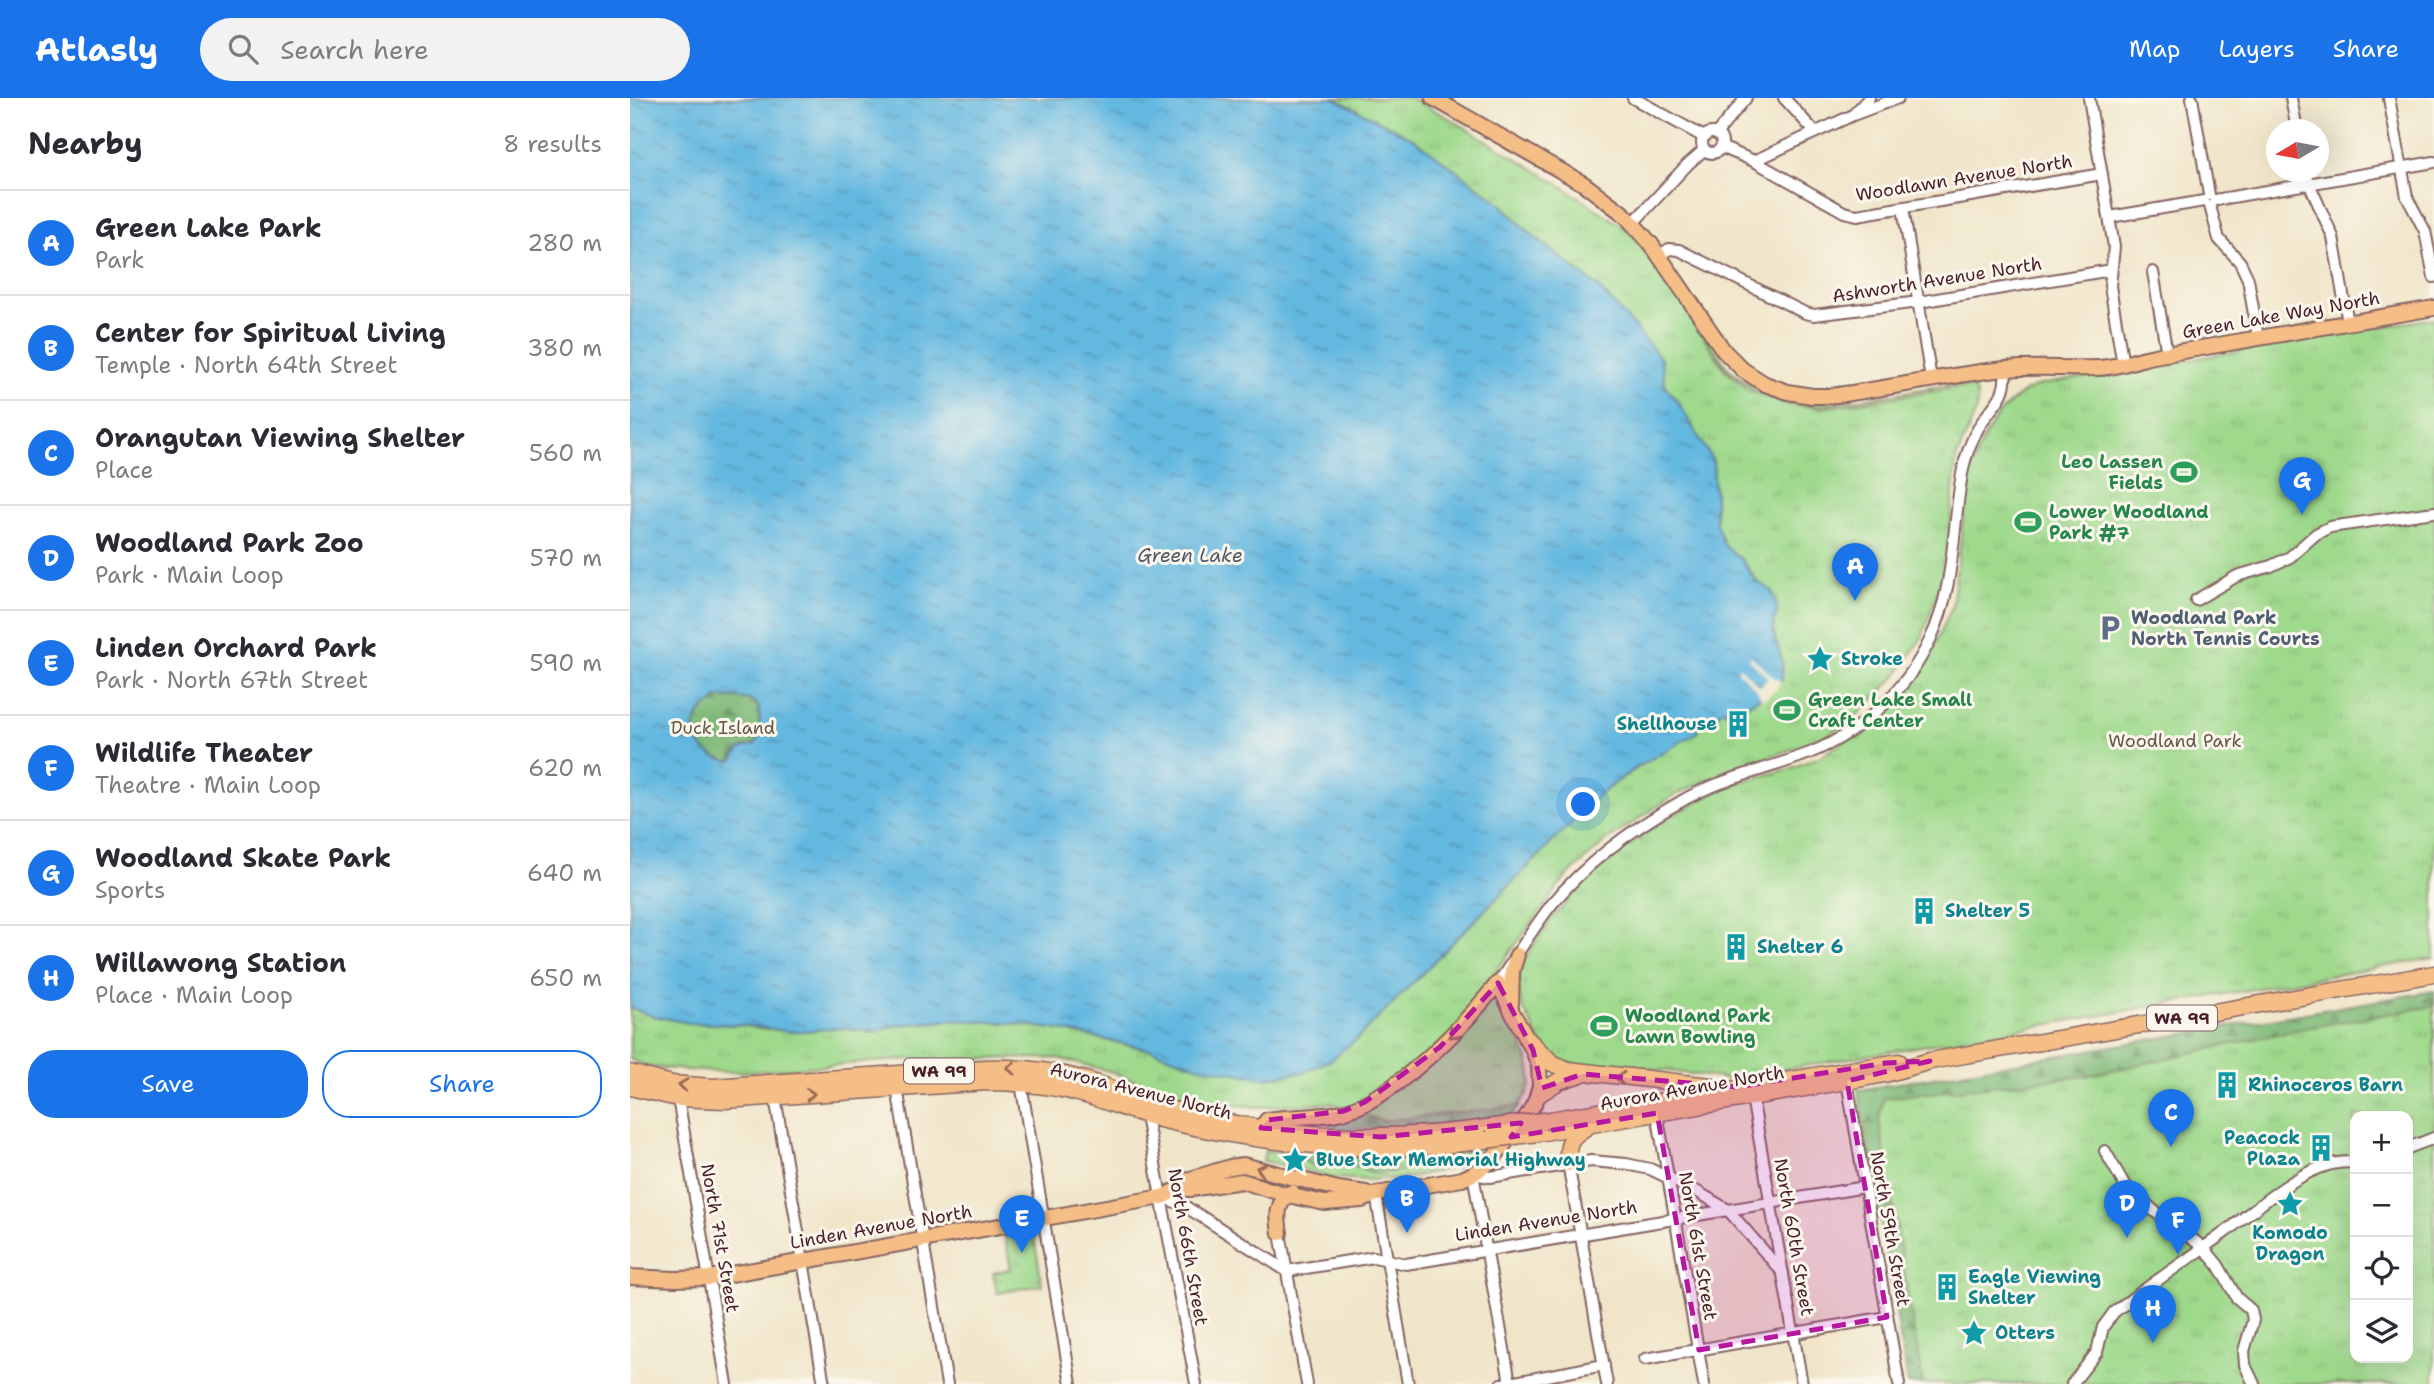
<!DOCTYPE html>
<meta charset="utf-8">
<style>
body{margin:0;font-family:"Shantell Sans",sans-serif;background:#f2f2f3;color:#2b2b33}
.controls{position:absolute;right:21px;bottom:21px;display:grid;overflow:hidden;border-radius:14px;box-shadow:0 7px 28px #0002}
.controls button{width:63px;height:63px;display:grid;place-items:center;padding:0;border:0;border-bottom:2px solid #e1e1e2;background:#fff;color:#2b2b33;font:35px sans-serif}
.compass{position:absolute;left:1636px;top:21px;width:63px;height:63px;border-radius:50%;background:#fff;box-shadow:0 7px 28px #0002;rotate:260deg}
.you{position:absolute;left:954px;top:707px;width:24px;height:24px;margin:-18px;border:5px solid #fff;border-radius:50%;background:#1a73e8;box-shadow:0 0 0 10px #1a73e833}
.badge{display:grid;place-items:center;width:46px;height:46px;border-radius:50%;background:#1a73e8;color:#fff;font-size:23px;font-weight:700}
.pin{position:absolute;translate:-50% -58px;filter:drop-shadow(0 2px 4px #0008)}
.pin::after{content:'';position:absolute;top:37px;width:24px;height:21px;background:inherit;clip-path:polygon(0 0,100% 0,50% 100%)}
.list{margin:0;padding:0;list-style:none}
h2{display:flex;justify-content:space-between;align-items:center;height:91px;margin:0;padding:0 28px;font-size:30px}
h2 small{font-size:23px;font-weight:400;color:#7c7c81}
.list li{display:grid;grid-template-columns:46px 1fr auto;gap:21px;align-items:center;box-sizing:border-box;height:105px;padding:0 28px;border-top:2px solid #e1e1e2}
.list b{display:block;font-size:26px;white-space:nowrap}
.list p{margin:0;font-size:23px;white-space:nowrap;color:#7c7c81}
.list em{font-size:23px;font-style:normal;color:#7c7c81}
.actions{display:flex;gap:14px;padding:21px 28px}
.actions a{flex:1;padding:16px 0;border:2px solid #1a73e8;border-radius:28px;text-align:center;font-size:24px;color:#1a73e8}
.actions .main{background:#1a73e8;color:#fff}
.icon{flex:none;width:38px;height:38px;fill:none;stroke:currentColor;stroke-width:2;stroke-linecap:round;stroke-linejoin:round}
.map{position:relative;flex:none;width:1804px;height:1286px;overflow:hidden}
header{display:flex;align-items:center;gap:42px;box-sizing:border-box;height:98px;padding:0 35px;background:#1a73e8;color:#fff}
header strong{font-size:33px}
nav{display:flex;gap:38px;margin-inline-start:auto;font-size:24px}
.search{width:490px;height:63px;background:#f2f2f3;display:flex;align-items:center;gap:18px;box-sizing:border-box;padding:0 24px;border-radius:38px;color:#7c7c81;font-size:26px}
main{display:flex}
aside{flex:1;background:#fff}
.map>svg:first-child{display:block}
.green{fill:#9fd98c;stroke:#747c5c;stroke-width:2}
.forest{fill:url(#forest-firs);stroke:#646c52;stroke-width:2}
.park{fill:url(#park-tufts);stroke:#747c5c;stroke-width:2;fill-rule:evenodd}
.water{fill:url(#water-ripples);stroke:#576c86;stroke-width:2;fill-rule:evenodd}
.pier{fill:#f0e5c9}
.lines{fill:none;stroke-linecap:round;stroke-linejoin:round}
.minor-casing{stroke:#846462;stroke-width:14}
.major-casing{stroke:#846462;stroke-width:18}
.highway-casing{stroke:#846462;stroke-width:19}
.minor{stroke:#fff;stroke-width:10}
.major{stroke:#f6be87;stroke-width:14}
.highway{stroke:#f6be87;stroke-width:16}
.highway-bridge-casing{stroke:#846462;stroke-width:19;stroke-linecap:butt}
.highway-bridge{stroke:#f6be87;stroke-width:16}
.oneway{stroke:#976754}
.marked{fill:#b5179e;fill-opacity:0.2;stroke:#b5179e;stroke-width:5;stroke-dasharray:14 9;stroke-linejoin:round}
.labels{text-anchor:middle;stroke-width:6;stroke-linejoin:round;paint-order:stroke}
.shield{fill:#fbf7ec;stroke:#7f6065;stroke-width:2}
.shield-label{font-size:16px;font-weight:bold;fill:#4a1f2b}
.street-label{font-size:18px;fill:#4a1f2b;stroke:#fbf7ec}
.leisure-label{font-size:18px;font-weight:bold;fill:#27864d;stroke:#fbf7ec;text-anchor:start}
.service-label{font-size:18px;font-weight:bold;fill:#4e5e75;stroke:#fbf7ec;text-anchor:start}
.culture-label{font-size:18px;font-weight:bold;fill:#0d838f;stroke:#fbf7ec;text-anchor:start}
.park-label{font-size:18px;fill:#645748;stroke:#fbf7ec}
.water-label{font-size:19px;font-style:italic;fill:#53556a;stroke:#fbf7ec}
</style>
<header>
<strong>Atlasly</strong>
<div class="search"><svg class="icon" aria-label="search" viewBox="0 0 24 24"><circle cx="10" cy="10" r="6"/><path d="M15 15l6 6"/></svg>Search here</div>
<nav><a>Map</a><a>Layers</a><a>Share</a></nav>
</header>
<main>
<aside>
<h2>Nearby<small>8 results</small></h2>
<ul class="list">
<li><span class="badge">A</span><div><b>Green Lake Park</b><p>Park</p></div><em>280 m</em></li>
<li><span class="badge">B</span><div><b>Center for Spiritual Living</b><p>Temple · North 64th Street</p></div><em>380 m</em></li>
<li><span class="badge">C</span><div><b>Orangutan Viewing Shelter</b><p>Place</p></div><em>560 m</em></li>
<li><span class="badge">D</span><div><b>Woodland Park Zoo</b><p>Park · Main Loop</p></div><em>570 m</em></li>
<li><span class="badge">E</span><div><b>Linden Orchard Park</b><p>Park · North 67th Street</p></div><em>590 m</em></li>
<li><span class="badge">F</span><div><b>Wildlife Theater</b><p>Theatre · Main Loop</p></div><em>620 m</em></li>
<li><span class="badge">G</span><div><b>Woodland Skate Park</b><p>Sports</p></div><em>640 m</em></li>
<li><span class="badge">H</span><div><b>Willawong Station</b><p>Place · Main Loop</p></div><em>650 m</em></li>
</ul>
<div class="actions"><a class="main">Save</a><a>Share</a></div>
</aside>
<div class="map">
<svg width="1804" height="1286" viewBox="0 0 1804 1286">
<defs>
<pattern id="forest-firs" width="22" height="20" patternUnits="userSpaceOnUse" patternTransform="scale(1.75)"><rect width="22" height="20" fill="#7fb978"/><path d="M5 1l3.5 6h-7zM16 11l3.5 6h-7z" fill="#6a9663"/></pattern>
<pattern id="park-tufts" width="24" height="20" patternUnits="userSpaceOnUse" patternTransform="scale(1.75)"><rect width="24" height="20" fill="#9fd98c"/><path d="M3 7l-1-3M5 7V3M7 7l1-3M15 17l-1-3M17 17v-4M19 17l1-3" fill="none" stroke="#8aba79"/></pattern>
<pattern id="water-ripples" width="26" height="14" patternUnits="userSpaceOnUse" patternTransform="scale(1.75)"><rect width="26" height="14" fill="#64b8e0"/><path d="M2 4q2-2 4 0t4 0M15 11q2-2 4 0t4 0" fill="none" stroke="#5495b6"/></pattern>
</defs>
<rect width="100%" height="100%" fill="#fbf7ec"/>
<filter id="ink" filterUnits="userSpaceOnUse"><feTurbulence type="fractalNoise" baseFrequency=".0143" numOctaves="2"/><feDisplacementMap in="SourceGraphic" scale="14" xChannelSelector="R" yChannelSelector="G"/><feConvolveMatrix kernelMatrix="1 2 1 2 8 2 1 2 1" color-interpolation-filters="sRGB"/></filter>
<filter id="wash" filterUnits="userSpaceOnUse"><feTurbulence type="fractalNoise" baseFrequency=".00686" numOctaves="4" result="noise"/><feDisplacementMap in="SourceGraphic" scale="28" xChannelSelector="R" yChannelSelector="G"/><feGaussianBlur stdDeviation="1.57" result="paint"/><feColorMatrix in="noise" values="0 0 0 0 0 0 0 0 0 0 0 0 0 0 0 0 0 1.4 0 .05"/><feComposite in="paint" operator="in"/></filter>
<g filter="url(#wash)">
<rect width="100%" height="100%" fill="#f0e5c9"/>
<g class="green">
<path d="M994 125 1027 162 1097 269C1147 312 1187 308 1248 298 1276 294 1305 289 1333 284L1351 283 1353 286H1332L1189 308 1152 302 1121 290 1097 271 1084 255 1019 155Z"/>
<polygon points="635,1053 679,1057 675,1060 698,1067 730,1068 738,1074 815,1067 828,1069 761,1083 759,1080 741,1082 701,1080 672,1071 633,1063"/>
</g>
<g class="forest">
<path d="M89 599C97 600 123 598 127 606 129 610 128 614 129 617 131 626 130 638 126 646L110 651 101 663C80 662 55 642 68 618 73 609 81 605 89 599Z"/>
<polygon points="1804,893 1804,971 1778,1018 1725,1018 1274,1173 1293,1286 1278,1286 1228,992"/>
<polygon points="886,1003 890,1008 881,1018 846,1025 777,1030 699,1031 700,1023 711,1023 734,1012"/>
<polygon points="855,1052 855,1055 844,1064 828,1069 815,1067 747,1076 738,1074 730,1068 685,1069 675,1064 675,1059 679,1057 768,1059"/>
</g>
<g class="park">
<path d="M704 0H781L819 20 927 85 998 132 1040 186 1094 271 1118 292 1156 306 1191 310 1333 289 1344 290 1347 298V311L1326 361 1319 438 1311 482 1292 539 1267 577 1223 621 1199 636 1177 646 1099 672 1043 698 976 743 935 780 858 884C872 909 900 950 901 979 902 991 895 1000 887 1008L753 1023 701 1005 630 1009 589 1006 521 989 479 973 428 960 280 961 118 974 72 973 19 969 0 961V910L59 925 111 927 130 931 206 930 246 933 268 927 325 922 379 925 431 932 522 952 567 968 634 980 674 974 701 962 728 940 971 695 1065 630 1089 616V614L1095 611 1098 617 1131 599 1145 544 1143 523 1124 479 1112 462 1094 447 1086 425 1083 363 1048 304 1035 288 1031 261 968 189 898 133 869 105 784 41Z"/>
<path d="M1804 220V860L1098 981 1016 970 965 971 940 967 926 959 912 946 892 908 888 887 891 866 921 821 966 773 1035 721 1099 687 1162 670 1189 659 1231 633 1270 598 1296 566 1322 509 1338 383C1349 343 1368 302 1410 287Z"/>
<path d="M1804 908V1286H1293L1249 1021 1254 1000 1456 978 1675 930ZM1725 1018H1778V1260H1725Z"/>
<polygon points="403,1133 412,1187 367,1195 363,1175 381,1171 375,1138"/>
</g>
<path class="water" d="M0 0H704L784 41 870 105 898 133 968 189 994 217 1031 261 1035 288 1048 304 1083 363 1086 425 1094 447 1112 462 1126 483 1142 493 1148 512C1133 544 1159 550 1151 583L1131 599 1098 617 1095 611 1089 614V616L1066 629 1068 634 1009 668 971 695 728 940 701 962 674 974 634 980 567 968 522 952 431 932 379 925 324 922 268 927 246 933 206 930 163 934 111 927 59 925 23 918 0 910ZM89 599C100 600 112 599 123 603 133 607 130 637 126 646L110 651 102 663C80 662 55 641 68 618 73 610 82 605 89 599Z"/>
<polygon class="pier" points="1121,558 1142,578 1151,583 1146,592 1132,602 1127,592 1107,572 1110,569 1130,589 1138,580 1119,561"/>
</g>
<g filter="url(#ink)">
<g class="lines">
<defs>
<g id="minor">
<polyline points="1003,0 1074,39"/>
<polyline points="1154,0 1185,34"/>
<polyline points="1459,0 1484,149 1480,188 1492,261"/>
<polyline points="1562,0 1579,97"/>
<polyline points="1661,0 1667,32"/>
<polyline points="1759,0 1777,99 1795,133 1804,179"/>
<polyline points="1224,16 1239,0"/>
<circle cx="1082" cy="45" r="10"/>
<polyline points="1086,36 1116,0"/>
<polyline points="1091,49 1124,63 1214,114 1227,117 1472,76"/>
<polyline points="1124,63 1223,17 1268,0"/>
<polyline points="1674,74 1703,139 1718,225"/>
<polyline points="1585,102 1804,64"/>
<polyline points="1580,108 1589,141 1610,164 1618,181 1628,240"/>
<polyline points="1273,110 1301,281"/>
<polyline points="1480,119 1574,103"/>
<polyline points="1003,125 1058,66 1074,52"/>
<polyline points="1030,157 1039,151 1049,152 1175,215 1184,217 1289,204 1481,172"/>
<polyline points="1523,174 1537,256"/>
<polyline points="1566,502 1607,478 1641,468 1660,459 1686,436 1700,429 1804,414"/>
<path d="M868 885C886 859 902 831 922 806 957 764 1002 731 1050 704 1087 682 1128 674 1169 659 1226 639 1274 597 1300 542 1325 490 1322 432 1332 376 1335 359 1341 342 1350 327 1364 305 1378 299 1375 271"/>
<polyline points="1217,983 1269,1286"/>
<polyline points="391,985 441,1286"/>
<polyline points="267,990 317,1286"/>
<polyline points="145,999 194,1286"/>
<polyline points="1122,999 1172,1286"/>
<polyline points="48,1000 97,1286"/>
<polyline points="1027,1015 1074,1286"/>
<polyline points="516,1018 566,1286"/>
<polyline points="1778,1050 1804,1040"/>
<polyline points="1475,1053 1494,1086 1524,1113 1573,1149 1588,1167 1607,1200 1621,1212 1623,1222 1614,1253 1615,1267 1624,1286"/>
<polyline points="938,1065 977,1286"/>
<polyline points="746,1096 778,1286"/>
<polyline points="532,1099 553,1107 657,1173 744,1159 776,1166 1235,1089"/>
<polyline points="650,1135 677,1286"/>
<polyline points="1015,1261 1257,1219"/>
<polyline points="879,1279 843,1076 860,1079 961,1063 996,1066 1020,1071 1068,1094 1098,1112 1153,1175"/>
<polyline points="885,1284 974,1267"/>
<polyline points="871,1286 874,1286"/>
<path d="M1442 1286 1467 1254 1473 1229 1484 1214C1520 1187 1558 1161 1594 1135 1628 1110 1681 1058 1725 1065"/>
</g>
<g id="major">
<path d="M803 0 954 86 995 117 1021 146 1094 253 1113 272 1135 286 1158 294 1182 298H1199C1258 291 1316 277 1375 271 1406 268 1436 271 1467 270 1487 270 1504 262 1524 258L1804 210"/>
<polyline points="881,906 882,873 887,857"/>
<path d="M549 1091H560L612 1083 657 1097 695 1105 732 1102 746 1096 832 1081 843 1076 861 1063 899 1015 906 1002 910 988 909 968 903 952 882 914 868 885C834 927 765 1001 712 1014 687 1020 661 1018 637 1022L631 1030"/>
<path d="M650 1135C647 1118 646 1104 662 1094"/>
<polyline points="0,1179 45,1181 79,1180 532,1099 549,1091 557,1082 600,1069 613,1067 708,1091 736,1095"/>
</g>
<g id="highway">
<polyline points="897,941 922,965 938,972 1080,988"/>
<path d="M0 975 42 986 83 989 355 970C389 969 423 973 455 982 486 991 515 1005 546 1013 650 1040 758 1045 864 1029"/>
<path d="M0 989 48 1000 95 1002 357 984C390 984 421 987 452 996 480 1004 506 1015 534 1022 640 1048 747 1058 856 1042"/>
<polyline points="909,996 929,983 951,976"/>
<polyline points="920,1022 1269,964"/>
<polyline points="908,1035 1217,983 1255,976 1300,963 1804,876"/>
<path d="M938 1065C937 1043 940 1039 958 1028"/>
</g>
</defs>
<use href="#minor" class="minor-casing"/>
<use href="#major" class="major-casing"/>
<use href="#highway" class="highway-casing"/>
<use href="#minor" class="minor"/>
<use href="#major" class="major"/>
<use href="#highway" class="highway"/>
<defs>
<g id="highway-bridge">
<polyline points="864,1029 920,1022"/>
<polyline points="856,1042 908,1035"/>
</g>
</defs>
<use href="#highway-bridge" class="highway-bridge-casing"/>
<use href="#highway-bridge" class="highway-bridge"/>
</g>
<defs><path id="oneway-chevron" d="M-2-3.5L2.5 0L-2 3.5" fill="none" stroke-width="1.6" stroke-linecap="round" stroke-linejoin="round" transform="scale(1.75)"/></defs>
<g class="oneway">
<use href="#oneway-chevron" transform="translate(823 936) rotate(135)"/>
<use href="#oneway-chevron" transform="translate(381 970) rotate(-178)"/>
<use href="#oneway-chevron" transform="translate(990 980) rotate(-174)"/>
<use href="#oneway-chevron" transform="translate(53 987) rotate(-173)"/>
<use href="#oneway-chevron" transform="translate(180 996) rotate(-4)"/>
<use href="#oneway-chevron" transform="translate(631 1071) rotate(-165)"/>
</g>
</g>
<path class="marked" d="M868 885 903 952 912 990 953 976 1107 989 1256 965 1300 963 1217 983 1257 1219 1069 1252 1027 1015 881 1039 891 1025 751 1039 631 1030 637 1022 714 1013 735 1004 810 949Z"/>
<defs>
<symbol id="stadium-bare" viewBox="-9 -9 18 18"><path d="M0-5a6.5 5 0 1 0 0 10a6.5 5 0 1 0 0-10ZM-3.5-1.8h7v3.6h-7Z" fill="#2e9e5b" stroke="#fbf7ec" stroke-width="2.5" paint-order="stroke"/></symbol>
<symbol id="parking-bare" viewBox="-9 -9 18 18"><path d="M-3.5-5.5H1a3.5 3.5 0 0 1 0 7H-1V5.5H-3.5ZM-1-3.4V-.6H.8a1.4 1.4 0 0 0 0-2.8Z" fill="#5c6f8a" stroke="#fbf7ec" stroke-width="2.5" paint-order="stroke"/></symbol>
<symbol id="sight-bare" viewBox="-9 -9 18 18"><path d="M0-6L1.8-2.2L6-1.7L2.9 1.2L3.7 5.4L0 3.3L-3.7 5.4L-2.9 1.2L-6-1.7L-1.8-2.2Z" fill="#0f9aa8" stroke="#fbf7ec" stroke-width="2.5" paint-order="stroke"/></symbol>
<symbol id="building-bare" viewBox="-9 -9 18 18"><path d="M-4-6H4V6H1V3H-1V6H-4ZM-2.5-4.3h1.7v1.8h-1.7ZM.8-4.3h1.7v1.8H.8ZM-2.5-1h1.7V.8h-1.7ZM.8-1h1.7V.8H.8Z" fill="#0f9aa8" stroke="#fbf7ec" stroke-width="2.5" paint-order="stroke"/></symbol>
</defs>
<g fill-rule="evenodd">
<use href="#stadium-bare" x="1535" y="355" width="38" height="38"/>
<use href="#stadium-bare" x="1379" y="405" width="38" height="38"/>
<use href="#parking-bare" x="1461" y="511" width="38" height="38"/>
<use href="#sight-bare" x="1171" y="542" width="38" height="38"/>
<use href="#stadium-bare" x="1138" y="593" width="38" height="38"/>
<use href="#building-bare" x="1089" y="607" width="38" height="38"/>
<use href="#building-bare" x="1275" y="794" width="38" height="38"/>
<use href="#building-bare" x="1087" y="830" width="38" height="38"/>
<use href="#stadium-bare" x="955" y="909" width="38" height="38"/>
<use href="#building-bare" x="1578" y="968" width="38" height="38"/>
<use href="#building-bare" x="1672" y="1031" width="38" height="38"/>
<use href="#sight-bare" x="646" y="1043" width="38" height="38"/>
<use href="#sight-bare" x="1641" y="1087" width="38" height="38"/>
<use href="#building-bare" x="1298" y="1170" width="38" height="38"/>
<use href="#sight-bare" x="1325" y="1216" width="38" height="38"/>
</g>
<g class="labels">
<g class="shield">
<rect x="1517" y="907.5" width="70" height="25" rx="5"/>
<rect x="274" y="960.5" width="70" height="25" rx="5"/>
</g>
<g class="shield-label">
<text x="1552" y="926">WA 99</text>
<text x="309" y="979">WA 99</text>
</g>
<g class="street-label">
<text transform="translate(1334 80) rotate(-9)" y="6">Woodlawn Avenue North</text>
<text transform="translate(1307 182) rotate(-9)" y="6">Ashworth Avenue North</text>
<text transform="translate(1651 217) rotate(-10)" y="6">Green Lake Way North</text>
<text transform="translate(1062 990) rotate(-10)" y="6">Aurora Avenue North</text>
<text transform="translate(511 993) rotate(14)" y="6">Aurora Avenue North</text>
<text transform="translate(916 1123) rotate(-9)" y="6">Linden Avenue North</text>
<text transform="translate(251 1129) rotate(-10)" y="6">Linden Avenue North</text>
<text transform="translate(1260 1131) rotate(80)" y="6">North 59th Street</text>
<text transform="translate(1164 1139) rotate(80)" y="6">North 60th Street</text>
<text transform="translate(90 1140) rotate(80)" y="6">North 71st Street</text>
<text transform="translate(1068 1148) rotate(80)" y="6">North 61st Street</text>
<text transform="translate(558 1149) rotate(80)" y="6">North 66th Street</text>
</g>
<g class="leisure-label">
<text x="1533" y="370" text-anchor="end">Leo Lassen<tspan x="1533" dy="21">Fields</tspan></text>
<text x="1419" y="420">Lower Woodland<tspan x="1419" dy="21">Park #7</tspan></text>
<text x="1178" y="608">Green Lake Small<tspan x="1178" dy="21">Craft Center</tspan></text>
<text x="995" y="924">Woodland Park<tspan x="995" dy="21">Lawn Bowling</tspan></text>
</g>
<g class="service-label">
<text x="1501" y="526">Woodland Park<tspan x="1501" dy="21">North Tennis Courts</tspan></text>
</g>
<g class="culture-label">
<text x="1211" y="567">Stroke</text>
<text x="1087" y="632" text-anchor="end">Shellhouse</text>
<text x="1315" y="819">Shelter 5</text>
<text x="1127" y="855">Shelter 6</text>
<text x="1618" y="993">Rhinoceros Barn</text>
<text x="1670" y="1046" text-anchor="end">Peacock<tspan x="1670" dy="21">Plaza</tspan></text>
<text x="686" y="1068">Blue Star Memorial Highway</text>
<text x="1660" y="1141" text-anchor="middle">Komodo<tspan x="1660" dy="21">Dragon</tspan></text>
<text x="1338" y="1185">Eagle Viewing<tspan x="1338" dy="21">Shelter</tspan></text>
<text x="1365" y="1241">Otters</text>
</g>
<g class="park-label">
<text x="93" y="636">Duck Island</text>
<text x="1545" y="649">Woodland Park</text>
</g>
<g class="water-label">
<text x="560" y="464">Green Lake</text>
</g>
</g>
</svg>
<div class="controls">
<button>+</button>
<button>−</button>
<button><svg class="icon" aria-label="locate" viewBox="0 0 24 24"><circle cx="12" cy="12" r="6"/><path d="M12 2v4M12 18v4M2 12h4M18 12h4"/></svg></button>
<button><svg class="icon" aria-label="layers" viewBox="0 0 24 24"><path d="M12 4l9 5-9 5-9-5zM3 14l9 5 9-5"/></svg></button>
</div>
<svg class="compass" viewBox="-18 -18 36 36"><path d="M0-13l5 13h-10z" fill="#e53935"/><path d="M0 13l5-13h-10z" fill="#7c7c81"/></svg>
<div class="you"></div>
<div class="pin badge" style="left:1225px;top:503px">A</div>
<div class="pin badge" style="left:777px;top:1135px">B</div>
<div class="pin badge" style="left:1541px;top:1049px">C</div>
<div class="pin badge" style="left:1497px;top:1140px">D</div>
<div class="pin badge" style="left:392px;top:1155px">E</div>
<div class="pin badge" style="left:1548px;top:1157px">F</div>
<div class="pin badge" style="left:1672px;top:417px">G</div>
<div class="pin badge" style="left:1523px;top:1245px">H</div>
</div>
</main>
